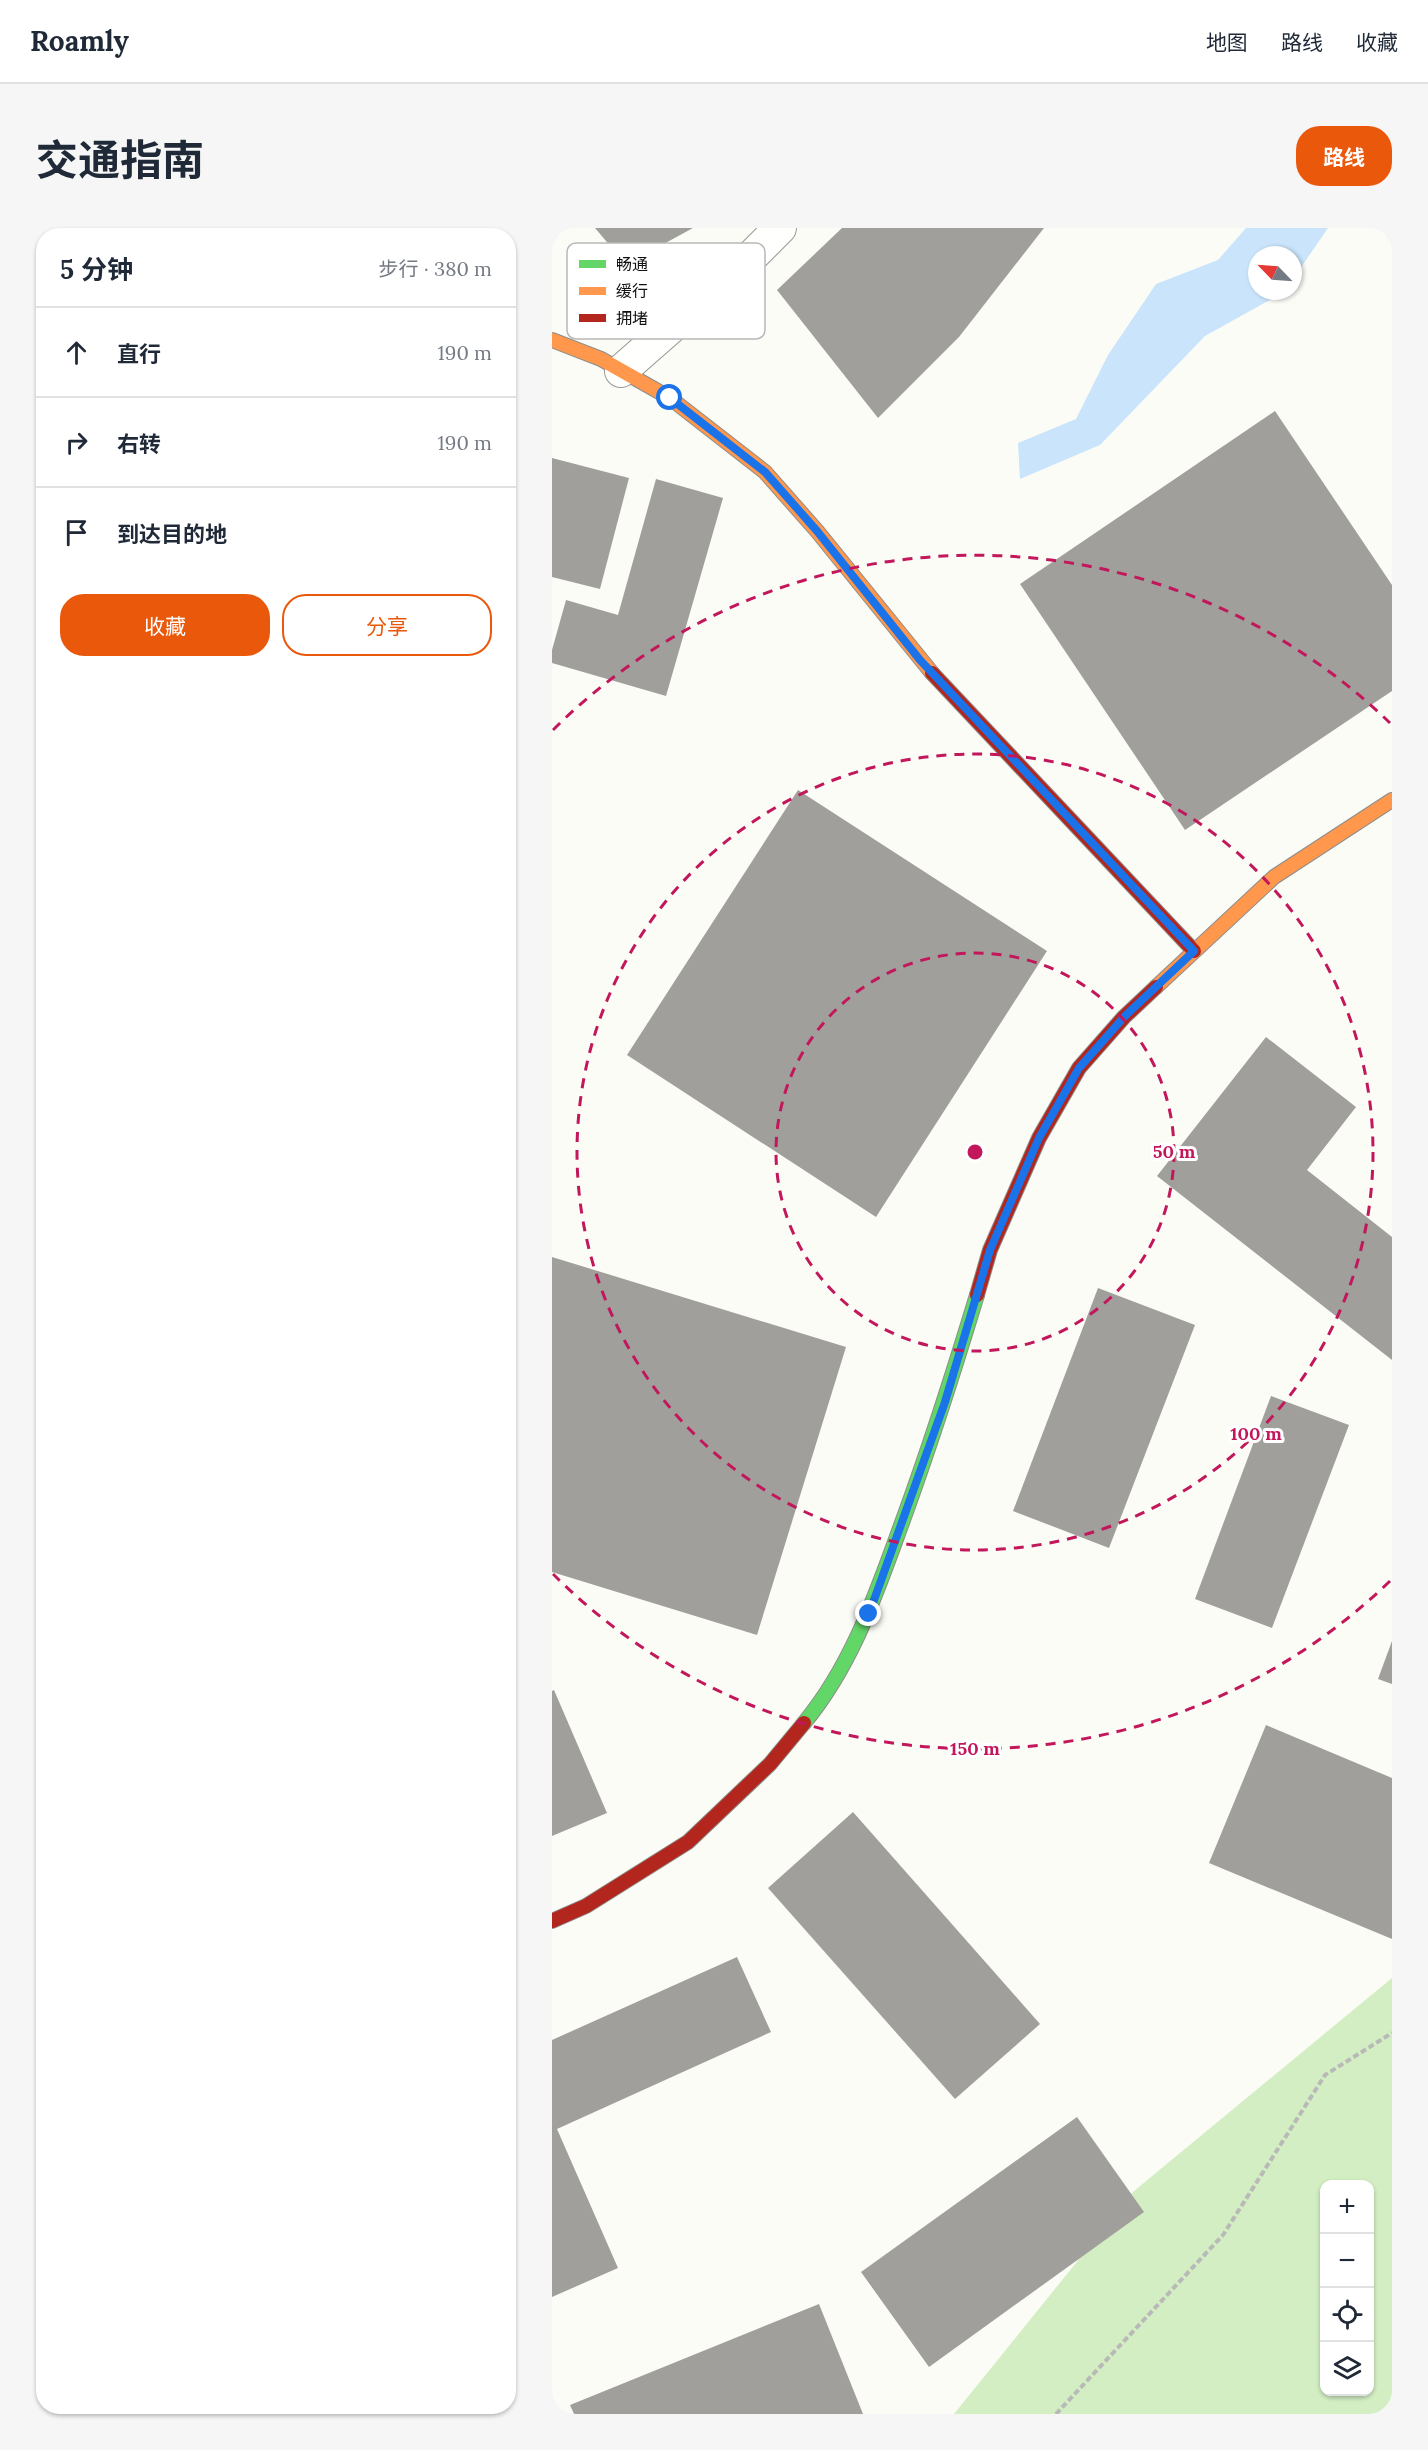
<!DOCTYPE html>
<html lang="zh">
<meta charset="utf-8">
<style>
body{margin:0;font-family:Lora,"Noto Sans SC",serif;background:#f6f6f7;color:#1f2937}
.controls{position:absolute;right:18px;bottom:18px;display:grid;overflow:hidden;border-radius:12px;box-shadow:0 2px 4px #0004}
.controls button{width:54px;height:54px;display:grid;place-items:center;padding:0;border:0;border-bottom:2px solid #e0e1e3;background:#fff;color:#1f2937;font:30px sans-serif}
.compass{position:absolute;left:696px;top:18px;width:54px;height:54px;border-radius:50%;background:#fff;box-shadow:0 2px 4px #0004;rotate:295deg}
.stop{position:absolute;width:18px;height:18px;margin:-14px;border:4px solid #1a73e8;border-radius:50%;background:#fff}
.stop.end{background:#1a73e8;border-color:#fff;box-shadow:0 2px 6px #0008}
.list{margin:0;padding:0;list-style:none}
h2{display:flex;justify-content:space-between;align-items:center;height:78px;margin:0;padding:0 24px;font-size:26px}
h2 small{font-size:20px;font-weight:400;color:#747a83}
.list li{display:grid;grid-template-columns:39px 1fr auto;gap:18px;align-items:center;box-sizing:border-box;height:90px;padding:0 24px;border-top:2px solid #e0e1e3}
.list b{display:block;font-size:22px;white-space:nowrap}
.list em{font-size:20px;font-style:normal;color:#747a83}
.actions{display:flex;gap:12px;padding:18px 24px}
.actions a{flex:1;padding:14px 0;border:2px solid #ea580c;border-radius:24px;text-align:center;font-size:21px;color:#ea580c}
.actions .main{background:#ea580c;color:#fff}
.icon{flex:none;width:33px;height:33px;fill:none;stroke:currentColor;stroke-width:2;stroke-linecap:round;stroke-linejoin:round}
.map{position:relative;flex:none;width:840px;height:2186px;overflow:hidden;border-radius:24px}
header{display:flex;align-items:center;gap:36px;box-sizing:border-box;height:84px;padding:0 30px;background:#fff;border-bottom:2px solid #e0e1e3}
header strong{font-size:28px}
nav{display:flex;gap:33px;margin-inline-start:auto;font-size:21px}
.intro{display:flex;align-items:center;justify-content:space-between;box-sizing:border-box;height:144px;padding:0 36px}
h1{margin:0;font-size:42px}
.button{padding:15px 27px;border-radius:24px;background:#ea580c;color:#fff;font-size:21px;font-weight:700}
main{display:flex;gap:36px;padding:0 36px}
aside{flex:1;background:#fff;border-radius:24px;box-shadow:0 2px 4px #0004}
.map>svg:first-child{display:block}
.forest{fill:#d2eec2;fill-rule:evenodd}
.water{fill:#c9e4fb}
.building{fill:#a19f9c}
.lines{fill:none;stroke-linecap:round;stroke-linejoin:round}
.street-casing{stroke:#979795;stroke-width:34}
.fast-casing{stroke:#8d8d8b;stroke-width:16}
.slow-casing{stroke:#8d8d8b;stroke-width:16}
.jam-casing{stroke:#8d8d8b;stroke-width:16}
.path{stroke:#b9b9b8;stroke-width:4;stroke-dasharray:6 3;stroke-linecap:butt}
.street{stroke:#fffffe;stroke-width:32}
.fast{stroke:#63d668;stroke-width:14}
.slow{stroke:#ff974d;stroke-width:14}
.jam{stroke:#b3261e;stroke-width:14}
.route{stroke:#1a73e8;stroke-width:8}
.ring{fill:none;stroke:#c2185b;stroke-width:3;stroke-dasharray:10 8}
.key{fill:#fff;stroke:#b8b8b8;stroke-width:1.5}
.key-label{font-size:16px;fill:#111}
.centre{fill:#c2185b;stroke:#fff;stroke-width:3}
.ring-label{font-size:18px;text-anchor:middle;font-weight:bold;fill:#c2185b;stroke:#fff;stroke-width:6;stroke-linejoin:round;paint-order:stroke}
</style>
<header>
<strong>Roamly</strong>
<nav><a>地图</a><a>路线</a><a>收藏</a></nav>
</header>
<div class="intro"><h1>交通指南</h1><a class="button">路线</a></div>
<main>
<aside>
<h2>5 分钟<small>步行 · 380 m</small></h2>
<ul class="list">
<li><svg class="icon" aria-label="ahead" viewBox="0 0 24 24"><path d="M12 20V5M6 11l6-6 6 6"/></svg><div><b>直行</b></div><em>190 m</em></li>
<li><svg class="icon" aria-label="right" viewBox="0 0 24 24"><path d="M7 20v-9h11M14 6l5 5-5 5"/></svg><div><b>右转</b></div><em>190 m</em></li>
<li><svg class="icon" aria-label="arrive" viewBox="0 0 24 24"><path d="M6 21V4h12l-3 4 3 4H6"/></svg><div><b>到达目的地</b></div></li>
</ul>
<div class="actions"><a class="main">收藏</a><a>分享</a></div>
</aside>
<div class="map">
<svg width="840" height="2186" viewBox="0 0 840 2186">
<rect width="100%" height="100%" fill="#fcfcf7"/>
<path class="forest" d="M840 1750V2186H402L582 1963ZM772 1956H818V2164H772Z"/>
<polygon class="water" points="694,0 776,0 741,51 741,27 705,27 705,63 732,64 653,108 548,217 468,251 466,215 524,191 556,127 604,56 666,32"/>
<g class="building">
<polygon points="43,0 141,0 97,24 65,26"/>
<polygon points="290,0 492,0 407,109 326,190 225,62"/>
<polygon points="723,183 840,357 840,463 633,602 468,356"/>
<polygon points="0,230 77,250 48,361 0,349"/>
<polygon points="104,251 171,270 114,468 0,435 0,422 14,372 66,387"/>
<polygon points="246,562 495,723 324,989 75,827"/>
<polygon points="714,809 804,879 755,942 840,1009 840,1132 605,948"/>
<polygon points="0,1029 294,1119 205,1407 0,1344"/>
<polygon points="546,1060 643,1097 557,1320 461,1283"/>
<polygon points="719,1168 797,1197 720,1400 643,1371"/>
<polygon points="840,1413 840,1456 826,1451"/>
<polygon points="2,1462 55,1585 0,1608 0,1463"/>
<polygon points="714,1497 840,1550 840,1711 657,1635"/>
<polygon points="301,1584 488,1796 403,1871 216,1660"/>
<polygon points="185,1729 219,1804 5,1901 66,2040 0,2069 0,1812"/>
<polygon points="525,1889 592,1984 377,2139 309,2044"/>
<polygon points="267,2076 311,2186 22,2186 18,2177"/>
</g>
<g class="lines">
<defs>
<polyline id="street" points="69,143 201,27 228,0"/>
<path id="fast" d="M252 1495C301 1436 325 1363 351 1292 378 1218 402 1143 425 1067"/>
<g id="slow">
<polyline points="0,112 49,131 118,170 213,244 265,303 380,445"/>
<polyline points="604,759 722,649 840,572"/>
</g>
<g id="jam">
<polyline points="380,445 642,723"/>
<polyline points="425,1067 438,1022 487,910 527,840 572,789 604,759"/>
<polyline points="0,1693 34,1678 136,1614 218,1536 252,1495"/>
</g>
</defs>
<use href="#street" class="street-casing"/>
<use href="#fast" class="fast-casing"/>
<use href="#slow" class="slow-casing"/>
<use href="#jam" class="jam-casing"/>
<polyline class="path" points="504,2186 671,2007 773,1847 840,1805"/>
<use href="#street" class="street"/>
<use href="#fast" class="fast"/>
<use href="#slow" class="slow"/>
<use href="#jam" class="jam"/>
</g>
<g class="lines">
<polyline class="route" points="118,170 213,244 265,303 368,432 642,723 572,789 527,840 487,910 438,1022 393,1174 317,1386"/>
</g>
<g class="ring">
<circle cx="423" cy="924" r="199"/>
<circle cx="423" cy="924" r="398"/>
<path d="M838 1353A597 597 0 0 1 1 1346M1 502A597 597 0 0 1 838 495"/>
</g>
<rect x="15" y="15" width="198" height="96" rx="9" class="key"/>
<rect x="27" y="32" width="27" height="8" fill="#63d668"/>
<rect x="27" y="59" width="27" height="8" fill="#ff974d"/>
<rect x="27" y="86" width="27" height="8" fill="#b3261e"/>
<g class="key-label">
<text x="64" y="42">畅通</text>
<text x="64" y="69">缓行</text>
<text x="64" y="96">拥堵</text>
</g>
<circle cx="423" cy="924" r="9" class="centre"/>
<g class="ring-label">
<text x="622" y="930">50 m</text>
<text x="704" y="1212">100 m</text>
<text x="423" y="1527">150 m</text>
</g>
</svg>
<div class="controls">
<button>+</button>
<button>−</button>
<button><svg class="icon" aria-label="locate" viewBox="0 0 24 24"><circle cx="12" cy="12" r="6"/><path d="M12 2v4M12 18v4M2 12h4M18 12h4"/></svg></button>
<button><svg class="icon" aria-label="layers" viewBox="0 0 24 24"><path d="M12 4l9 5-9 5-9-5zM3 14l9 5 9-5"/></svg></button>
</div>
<svg class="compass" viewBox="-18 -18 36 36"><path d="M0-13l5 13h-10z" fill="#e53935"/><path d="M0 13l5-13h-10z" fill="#747a83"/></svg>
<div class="stop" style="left:118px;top:170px"></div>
<div class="stop end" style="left:317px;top:1386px"></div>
</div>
</main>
